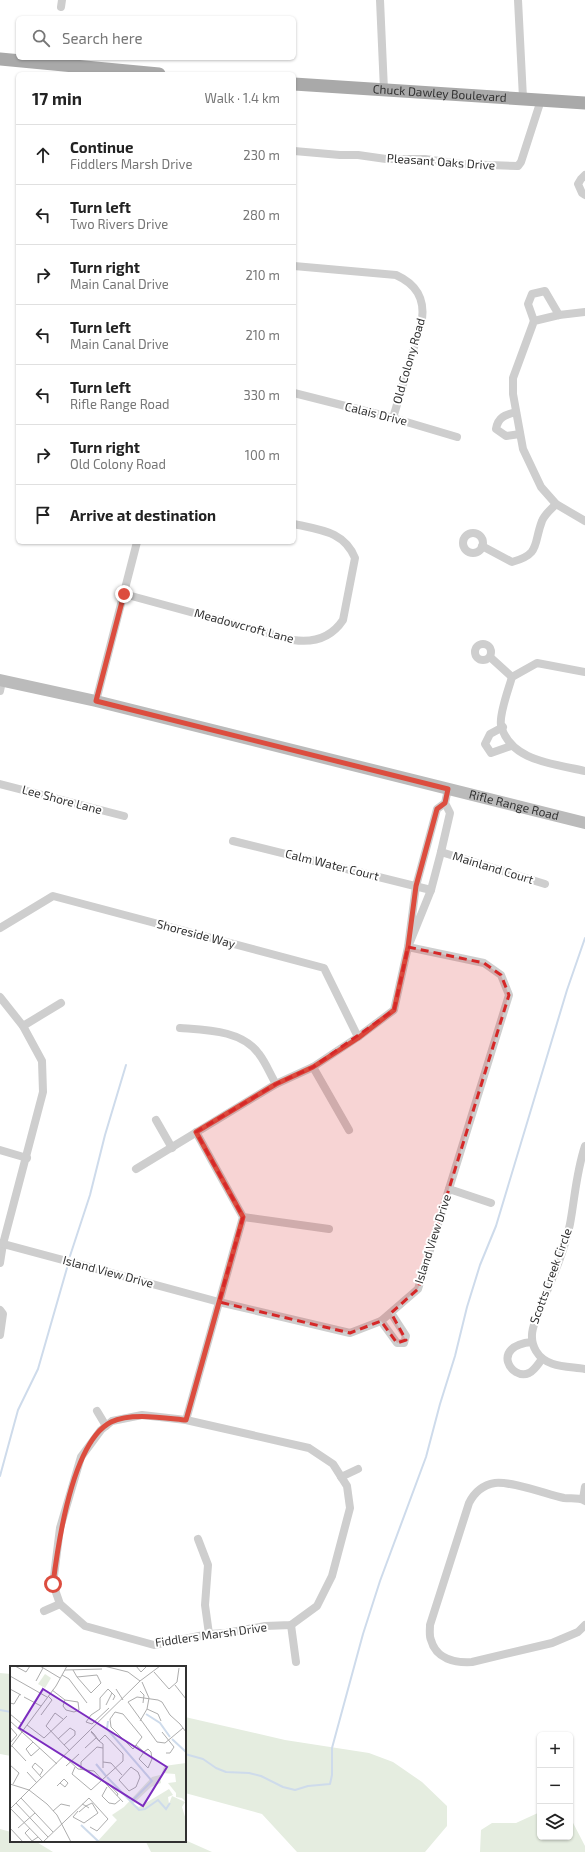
<!DOCTYPE html>
<meta charset="utf-8">
<style>
body{margin:0;font-family:"Exo 2",sans-serif;background:#f2f2f2;color:#222}
.controls{position:absolute;right:12px;bottom:12px;display:grid;overflow:hidden;border-radius:6px;box-shadow:0 1px 3px #0004}
.controls button{width:36px;height:36px;display:grid;place-items:center;padding:0;border:0;border-bottom:1px solid #e0e0e0;background:#fff;color:#222;font:20px sans-serif}
.stop{position:absolute;width:12px;height:12px;margin:-9px;border:3px solid #dc4d3f;border-radius:50%;background:#fff}
.stop.end{background:#dc4d3f;border-color:#fff;box-shadow:0 1px 4px #0008}
.list{margin:0;padding:0;list-style:none}
h2{display:flex;justify-content:space-between;align-items:center;height:52px;margin:0;padding:0 16px;font-size:17px}
h2 small{font-size:13px;font-weight:400;color:#767676}
.list li{display:grid;grid-template-columns:26px 1fr auto;gap:12px;align-items:center;box-sizing:border-box;height:60px;padding:0 16px;border-top:1px solid #e0e0e0}
.list b{display:block;font-size:15px;white-space:nowrap}
.list p{margin:0;font-size:13px;white-space:nowrap;color:#767676}
.list em{font-size:13px;font-style:normal;color:#767676}
.icon{flex:none;width:22px;height:22px;fill:none;stroke:currentColor;stroke-width:2;stroke-linecap:round;stroke-linejoin:round}
.map{position:relative;flex:none;width:585px;height:1852px;overflow:hidden}
.search{position:absolute;background:#fff;box-shadow:0 1px 3px #0004;left:16px;top:16px;width:280px;height:44px;display:flex;align-items:center;gap:10px;box-sizing:border-box;padding:0 14px;border-radius:6px;color:#767676;font-size:15px}
.panel{position:absolute;background:#fff;box-shadow:0 1px 3px #0004;left:16px;top:72px;width:280px;height:472px;border-radius:6px}
.map>svg:first-child{display:block}
.green{fill:#e5ede0}
.lines{fill:none;stroke-linecap:round;stroke-linejoin:round}
.stream{stroke:#cedbeb;stroke-width:2}
.street{stroke:#cecece;stroke-width:8}
.secondary{stroke:#bbb;stroke-width:12}
.primary{stroke:#a9a9a9;stroke-width:13}
.route{stroke:#dc4d3f;stroke-width:5}
.marked{fill:#d62828;fill-opacity:0.2;stroke:#d62828;stroke-width:3;stroke-dasharray:8 5;stroke-linejoin:round}
.labels{text-anchor:middle;stroke-width:4;stroke-linejoin:round;paint-order:stroke}
.street-label{font-size:12px;fill:#313131;stroke:#fff}
.inset-river{fill:none;stroke:#cedbeb;stroke-width:2}
.inset-road{fill:none;stroke:#adadad;stroke-width:1}
.view{fill:#7b2cbf;fill-opacity:0.15;stroke:#7b2cbf;stroke-width:2}
.inset-edge{fill:none;stroke:#313131;stroke-width:2}
</style>
<div class="map">
<svg width="585" height="1852" viewBox="0 0 585 1852">
<rect width="100%" height="100%" fill="#fff"/>
<g class="green">
<polygon points="0,1673 11,1674 11,1756 0,1754"/>
<polygon points="185,1717 285,1740 369,1753 393,1762 422,1782 447,1806 447,1826 425,1852 297,1852 262,1814 185,1793"/>
<polygon points="540,1812 540,1837 570,1837 570,1817 585,1846 585,1852 480,1852 481,1830 492,1823 516,1823"/>
<polygon points="0,1829 11,1832 11,1841 35,1841 53,1852 0,1852"/>
<polygon points="185,1840 212,1852 151,1852 146,1842 148,1841"/>
</g>
<g class="lines">
<g class="stream">
<polyline points="70,1256 90,1195 105,1135 126,1065"/>
<polyline points="0,1476 18,1410 38,1369 67,1268"/>
<polyline points="0,1710 11,1712"/>
<polyline points="185,1754 203,1759 216,1768 226,1772 249,1773 261,1776 283,1787 295,1790 308,1786 330,1784 332,1775 332,1748 363,1634 380,1581 426,1457 440,1404 455,1356 467,1307 480,1265 496,1226 567,990 585,938"/>
</g>
<g class="street">
<polyline points="380,0 384,90"/>
<polyline points="518,0 523,98"/>
<polyline points="61,7 62,0"/>
<polyline points="294,151 340,155 358,155 386,159 425,159 461,164 518,166 521,162 541,100"/>
<polyline points="585,175 581,179 578,184 582,193 585,195"/>
<path d="M294 266 396 275C416 284 425 298 422 320L393 418"/>
<polyline points="585,312 559,315 534,321 513,378 513,394 523,449 541,487 556,504 585,521"/>
<polyline points="534,321 528,304 532,294 545,291 559,315"/>
<polyline points="294,393 393,418 457,437"/>
<path d="M516 412C505 415 498 417 496 429L506 436 520 434"/>
<circle cx="473" cy="543" r="10"/>
<path d="M482 546 512 562C541 554 533 544 542 521 544 515 551 509 556 504"/>
<path d="M124 594 293 640C313 643 331 638 343 620L355 558C344 531 320 530 294 524"/>
<circle cx="483" cy="652" r="8"/>
<polyline points="490,657 512,677"/>
<path d="M585 672 537 663 512 677C509 688 499 714 501 725 509 761 555 764 585 771"/>
<polyline points="0,691 2,681"/>
<polyline points="96,701 137,542"/>
<polyline points="503,727 490,734 485,744 491,753 511,746"/>
<polyline points="0,784 124,816"/>
<polyline points="445,803 437,809 416,886 408,947 431,890 441,852 450,813 445,803 448,789"/>
<polyline points="233,841 431,890"/>
<polyline points="441,852 545,884"/>
<polyline points="0,928 53,896 324,968 358,1037"/>
<polyline points="0,997 23,1026 42,1061 43,1092 3,1244 0,1263"/>
<polyline points="23,1026 61,1003"/>
<path d="M180 1028C206 1030 242 1030 259 1054 266 1063 270 1074 276 1084"/>
<polyline points="313,1067 349,1130"/>
<polyline points="156,1120 172,1148"/>
<path d="M585 1146C576 1173 575 1197 570 1224 564 1253 551 1281 540 1308 535 1322 527 1336 536 1351 546 1368 568 1366 585 1369"/>
<polyline points="0,1150 27,1158"/>
<polyline points="449,1189 491,1203"/>
<polyline points="243,1217 329,1229"/>
<polyline points="0,1243 219,1302 350,1333 381,1321 418,1289 509,995 501,975 484,963 408,947 394,1010 358,1037 313,1067 276,1084 136,1169"/>
<polyline points="0,1310 3,1314 0,1335"/>
<polyline points="381,1321 397,1343 404,1343 406,1336 391,1313"/>
<path d="M532 1342C490 1346 511 1381 529 1373 535 1370 538 1364 542 1359"/>
<polyline points="97,1411 106,1426"/>
<polygon points="142,1415 186,1420 309,1448 333,1464 347,1486 350,1508 332,1576 317,1606 291,1625 265,1626 226,1633 209,1634 154,1645 85,1626 60,1604 53,1584 60,1528 81,1457 101,1430 112,1421"/>
<polyline points="186,1420 243,1217 196,1132"/>
<polyline points="341,1477 358,1469"/>
<polyline points="583,1499 585,1487"/>
<path d="M585 1501C579 1497 571 1499 564 1498 546 1494 512 1481 495 1483 483 1485 474 1493 469 1503L430 1625C430 1630 429 1636 431 1640 436 1659 455 1663 472 1662L552 1643 578 1632 585 1625"/>
<polyline points="198,1539 208,1565 205,1605 209,1634"/>
<polyline points="44,1611 60,1604"/>
<polyline points="291,1625 296,1662"/>
</g>
<path class="secondary" id="s1" d="M0 680 96 701 585 823"/>
<g class="primary">
<polyline points="0,59 159,74"/>
<path id="s2" d="M294 84 585 103"/>
</g>
</g>
<g class="lines">
<path class="route" d="M53 1584C58 1544 72 1442 111 1422 131 1412 165 1418 186 1420L243 1217 196 1132 276 1084 313 1067 358 1038 394 1010 408 947 416 886 437 809 445 803 448 789 96 701 124 594"/>
</g>
<path class="marked" d="M408 947 484 963 501 975 509 995 418 1289 391 1313 406 1340 397 1343 381 1321 350 1333 219 1302 243 1217 196 1132 276 1084 313 1067 394 1010Z"/>
<g class="labels">
<g class="street-label">
<text dy="4" stroke="none"><textPath href="#s2" startOffset="146">Chuck Dawley Boulevard</textPath></text>
<text transform="translate(441 162) rotate(4)" y="4">Pleasant Oaks Drive</text>
<text transform="translate(409 361) rotate(-74)" y="4">Old Colony Road</text>
<text transform="translate(376 414) rotate(14)" y="4">Calais Drive</text>
<text transform="translate(244 626) rotate(15)" y="4">Meadowcroft Lane</text>
<text transform="translate(62 800) rotate(15)" y="4">Lee Shore Lane</text>
<text dy="4" stroke="none"><textPath href="#s1" startOffset="529">Rifle Range Road</textPath></text>
<text transform="translate(332 865) rotate(14)" y="4">Calm Water Court</text>
<text transform="translate(493 868) rotate(17)" y="4">Mainland Court</text>
<text transform="translate(196 934) rotate(15)" y="4">Shoreside Way</text>
<text transform="translate(433 1239) rotate(-72)" y="4">Island View Drive</text>
<text transform="translate(108 1272) rotate(15)" y="4">Island View Drive</text>
<text transform="translate(551 1276) rotate(-70)" y="4">Scotts Creek Circle</text>
<text transform="translate(211 1635) rotate(-8)" y="4">Fiddlers Marsh Drive</text>
</g>
</g>
<g transform="translate(10 1666)">
<rect width="176" height="176" fill="#fff"/>
<path d="M35 8 41 12 35 22 28 18ZM176 97V136L172 132 166 131V127L158 117 166 116 165 108 152 107 154 100ZM150 109 151 117 141 121 123 138 129 141 159 123 163 129 158 131 159 138 162 130 175 136 172 141 176 154V176H87L107 154 102 149 114 141 142 111Z" fill="#e5ede0"/>
<path class="inset-river" d="M136 48 150 57 160 71M98 55 97 63 142 115 121 136M162 73 176 86M86 98 96 110M97 111 129 144 135 143 148 134 156 143 160 137M71 159 89 176"/>
<path class="inset-road" d="M5 0 16 6 20 0M30 0 50 12M94 0 118 6 130 15M126 0 131 6 137 0M55 4 92 3M63 4 67 11 81 27 91 17 87 9 67 11M144 6 159 23 167 16 169 2M52 9 59 13 77 37M0 10 37 31M26 15 33 2M165 19 176 33M0 23 11 29M106 23 113 34M42 24 55 34 68 36 69 44 64 46 56 44 53 40 55 34M130 25 134 29 133 37M14 31 31 40M0 37 4 38 10 28M96 39 102 27M99 42 82 58 76 56 81 49 90 43V32L98 23 105 30 103 34M137 43 148 48 151 55M105 46 113 48 132 71 123 83 101 61 100 53ZM0 48 12 58M31 49 42 34 38 30M53 53 45 47 36 60 60 85M0 55 47 98M130 55 137 43 139 32 132 16M17 59 34 72 57 50M0 61 7 69 0 77M173 62 155 77 147 76 118 36 127 31 148 34 152 36 160 49 170 58 176 66M81 65 84 68 89 75 81 66M152 66 164 81 160 87H156M48 73 60 62 65 65V69L54 79M23 76 16 83 21 90 30 82M126 79 134 86 138 83 141 86 142 93 138 102 129 93 134 86M2 80 16 95M0 82 46 20 57 0M75 82 87 71M55 91 68 103 84 105 113 136M93 96 101 97 112 109M0 99 9 107 3 118M56 100 69 88M65 101 62 108 81 124 113 95V88L95 69 89 75 93 78V102M121 101 128 106 130 111 126 121 119 125 109 114ZM71 104V96L87 81 93 82M17 106 27 117M30 109 33 104 25 97 22 101 32 112M98 117 108 128 107 130M0 118 19 124 37 138 47 149 61 176M47 120 54 113 58 117 55 121 50 117M97 121 92 130 99 137 105 138 111 133M19 124 130 15 150 0M11 132 43 166M6 137 38 171M0 142 33 176M0 143 19 124M43 145 51 138 60 140M68 145 63 151 74 157 88 147 82 137 76 140 72 138M69 146 76 140 79 142M0 162 13 176M8 162 25 147M20 162 15 167 22 175 28 171M33 176 79 132 98 153 87 165 80 161"/>
<path class="view" d="M33 23 157 101 133 140 9 62Z"/>
<rect width="176" height="176" class="inset-edge"/>
</g>
</svg>
<div class="controls">
<button>+</button>
<button>−</button>
<button><svg class="icon" aria-label="layers" viewBox="0 0 24 24"><path d="M12 4l9 5-9 5-9-5zM3 14l9 5 9-5"/></svg></button>
</div>
<div class="stop" style="left:53px;top:1584px"></div>
<div class="stop end" style="left:124px;top:594px"></div>
<div class="search"><svg class="icon" aria-label="search" viewBox="0 0 24 24"><circle cx="10" cy="10" r="6"/><path d="M15 15l6 6"/></svg>Search here</div>
<section class="panel">
<h2>17 min<small>Walk · 1.4 km</small></h2>
<ul class="list">
<li><svg class="icon" aria-label="ahead" viewBox="0 0 24 24"><path d="M12 20V5M6 11l6-6 6 6"/></svg><div><b>Continue</b><p>Fiddlers Marsh Drive</p></div><em>230 m</em></li>
<li><svg class="icon" aria-label="left" viewBox="0 0 24 24"><path d="M17 20v-9H6M10 6l-5 5 5 5"/></svg><div><b>Turn left</b><p>Two Rivers Drive</p></div><em>280 m</em></li>
<li><svg class="icon" aria-label="right" viewBox="0 0 24 24"><path d="M7 20v-9h11M14 6l5 5-5 5"/></svg><div><b>Turn right</b><p>Main Canal Drive</p></div><em>210 m</em></li>
<li><svg class="icon" aria-label="left" viewBox="0 0 24 24"><path d="M17 20v-9H6M10 6l-5 5 5 5"/></svg><div><b>Turn left</b><p>Main Canal Drive</p></div><em>210 m</em></li>
<li><svg class="icon" aria-label="left" viewBox="0 0 24 24"><path d="M17 20v-9H6M10 6l-5 5 5 5"/></svg><div><b>Turn left</b><p>Rifle Range Road</p></div><em>330 m</em></li>
<li><svg class="icon" aria-label="right" viewBox="0 0 24 24"><path d="M7 20v-9h11M14 6l5 5-5 5"/></svg><div><b>Turn right</b><p>Old Colony Road</p></div><em>100 m</em></li>
<li><svg class="icon" aria-label="arrive" viewBox="0 0 24 24"><path d="M6 21V4h12l-3 4 3 4H6"/></svg><div><b>Arrive at destination</b></div></li>
</ul>
</section>
</div>
